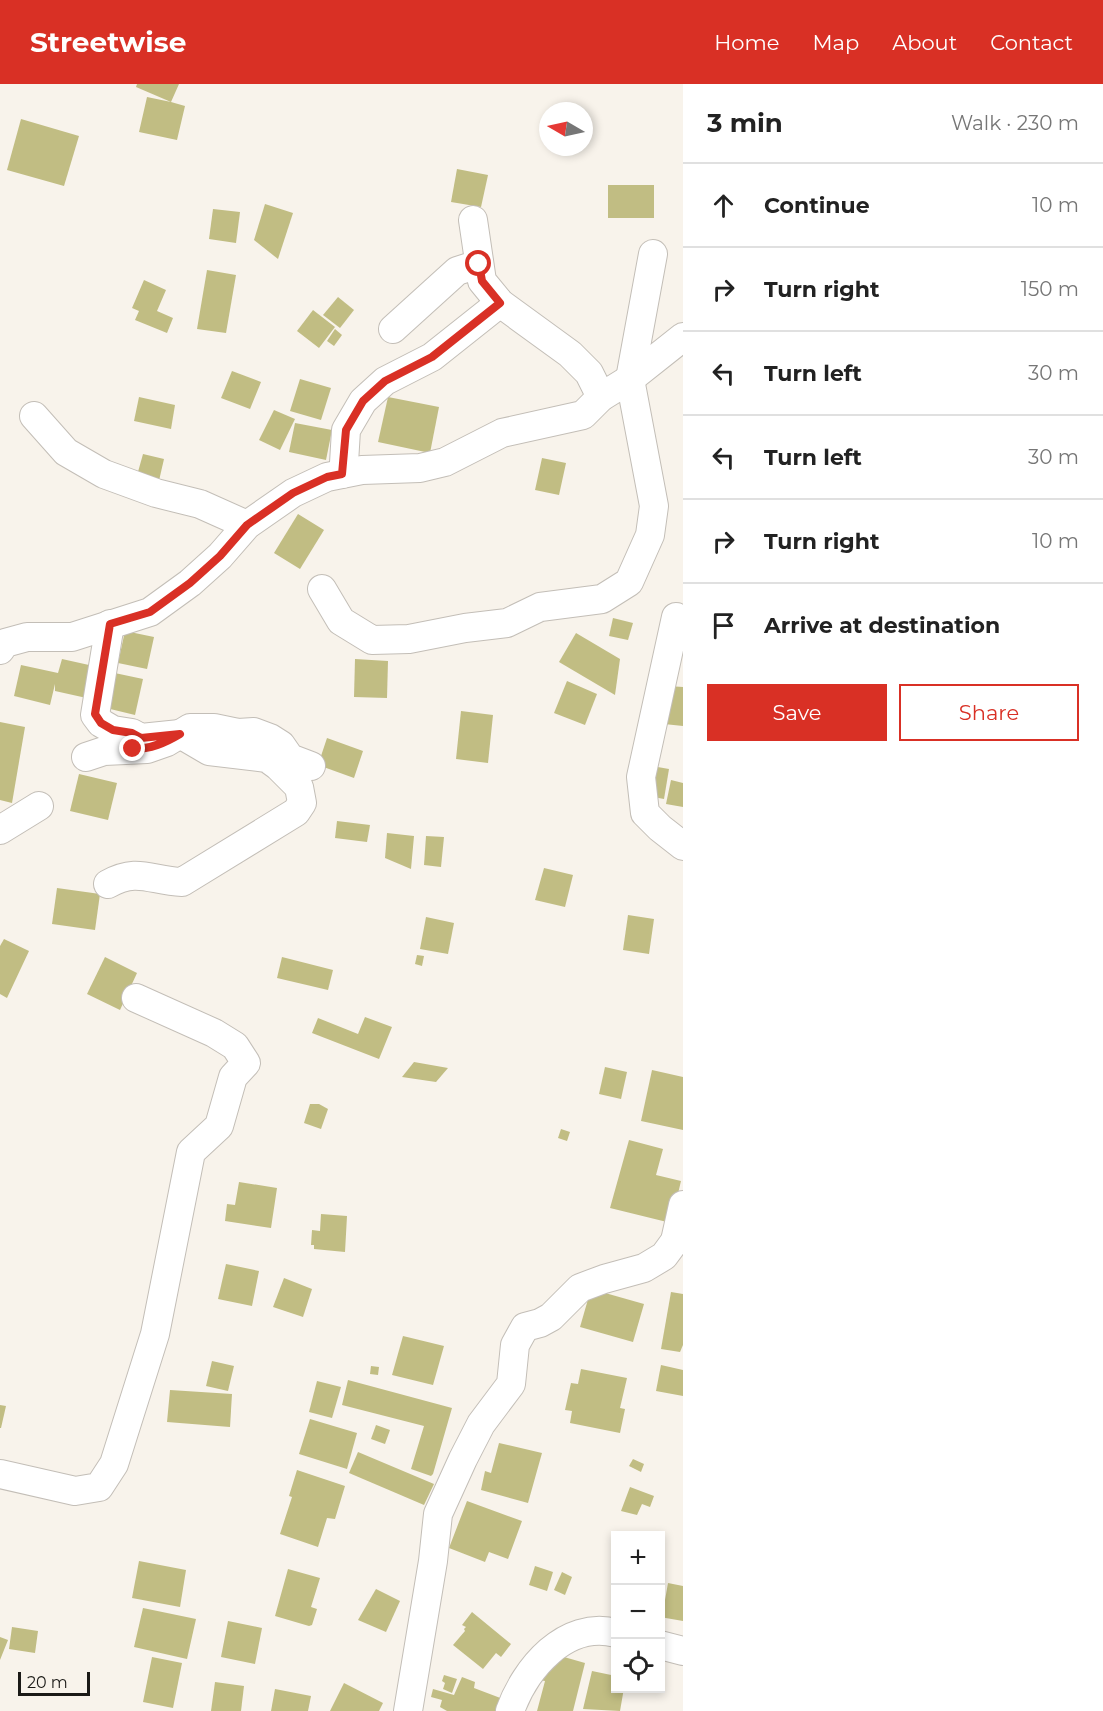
<!DOCTYPE html>
<meta charset="utf-8">
<style>
body{margin:0;font-family:Montserrat,sans-serif;background:#f6f6f6;color:#222}
.controls{position:absolute;right:18px;bottom:18px;display:grid;overflow:hidden;border-radius:0px;box-shadow:0 3px 9px #0003}
.controls button{width:54px;height:54px;display:grid;place-items:center;padding:0;border:0;border-bottom:2px solid #e0e0e0;background:#fff;color:#222;font:30px sans-serif}
.compass{position:absolute;left:539px;top:18px;width:54px;height:54px;border-radius:50%;background:#fff;box-shadow:0 3px 9px #0003;rotate:279deg}
.scale{position:absolute;left:18px;bottom:15px;width:72px;box-sizing:border-box;padding-left:6px;border:3px solid #1b1a17;border-top:0;font-size:16px;line-height:21px;white-space:nowrap;color:#1b1a17;-webkit-text-stroke:4px #f8f3eb;paint-order:stroke}
.stop{position:absolute;width:18px;height:18px;margin:-14px;border:4px solid #d93025;border-radius:50%;background:#fff}
.stop.end{background:#d93025;border-color:#fff;box-shadow:0 2px 6px #0008}
.list{margin:0;padding:0;list-style:none}
h2{display:flex;justify-content:space-between;align-items:center;height:78px;margin:0;padding:0 24px;font-size:26px}
h2 small{font-size:20px;font-weight:400;color:#767676}
.list li{display:grid;grid-template-columns:39px 1fr auto;gap:18px;align-items:center;box-sizing:border-box;height:84px;padding:0 24px;border-top:2px solid #e0e0e0}
.list b{display:block;font-size:22px;white-space:nowrap}
.list em{font-size:20px;font-style:normal;color:#767676}
.actions{display:flex;gap:12px;padding:18px 24px}
.actions a{flex:1;padding:14px 0;border:2px solid #d93025;border-radius:0px;text-align:center;font-size:21px;color:#d93025}
.actions .main{background:#d93025;color:#fff}
.icon{flex:none;width:33px;height:33px;fill:none;stroke:currentColor;stroke-width:2;stroke-linecap:round;stroke-linejoin:round}
.map{position:relative;flex:none;width:683px;height:1627px;overflow:hidden}
header{display:flex;align-items:center;gap:36px;box-sizing:border-box;height:84px;padding:0 30px;background:#d93025;color:#fff}
header strong{font-size:28px}
nav{display:flex;gap:33px;margin-inline-start:auto;font-size:21px}
main{display:flex}
aside{flex:1;background:#fff}
.map>svg:first-child{display:block}
.building{fill:#c1bd83}
.lines{fill:none;stroke-linecap:round;stroke-linejoin:round}
.minor-casing{stroke:#c3beb7;stroke-width:30}
.minor{stroke:#fff;stroke-width:28}
.route{stroke:#d93025;stroke-width:8}
</style>
<header>
<strong>Streetwise</strong>
<nav><a>Home</a><a>Map</a><a>About</a><a>Contact</a></nav>
</header>
<main>
<div class="map">
<svg width="683" height="1627" viewBox="0 0 683 1627">
<rect width="100%" height="100%" fill="#f8f3eb"/>
<g class="building">
<polygon points="137,0 179,0 171,18 185,22 177,56 139,48 147,13 171,18 136,3"/>
<polygon points="21,35 79,52 64,102 7,86"/>
<polygon points="457,85 488,91 481,123 451,118"/>
<rect x="608" y="101" width="46" height="33"/>
<polygon points="265,120 293,129 278,175 254,156"/>
<polygon points="213,125 240,128 236,159 209,155"/>
<polygon points="207,186 236,191 226,249 197,245"/>
<polygon points="144,196 166,206 157,227 173,234 167,249 135,236 139,227 132,224"/>
<polygon points="338,213 354,226 340,244 323,231"/>
<polygon points="313,226 335,243 319,264 297,247"/>
<polygon points="335,245 342,251 334,262 327,257"/>
<polygon points="232,287 261,298 250,325 221,314"/>
<polygon points="300,295 331,304 321,336 290,327"/>
<polygon points="139,313 175,321 171,345 134,337"/>
<polygon points="388,313 439,323 430,369 378,358"/>
<polygon points="274,326 295,335 280,366 259,356"/>
<polygon points="295,339 332,346 326,376 289,368"/>
<polygon points="143,370 164,375 158,401 136,395"/>
<polygon points="542,374 566,379 559,411 535,406"/>
<polygon points="298,430 324,446 300,485 274,469"/>
<polygon points="613,534 633,539 628,556 609,552"/>
<polygon points="125,547 154,553 147,585 118,579"/>
<polygon points="576,549 620,575 615,611 559,578"/>
<polygon points="62,575 98,583 91,615 55,607 55,600 50,621 14,612 21,581 58,589"/>
<polygon points="355,575 388,577 387,614 354,613"/>
<polygon points="110,588 143,595 135,631 102,623"/>
<polygon points="567,597 597,610 585,641 554,629"/>
<polygon points="668,602 683,603 683,642 664,640"/>
<polygon points="461,627 493,631 488,679 456,675"/>
<polygon points="0,638 25,643 12,719 0,716"/>
<polygon points="327,654 363,667 354,694 318,681"/>
<polygon points="652,682 669,685 664,715 648,712"/>
<polygon points="79,690 117,699 108,736 70,727"/>
<polygon points="671,696 683,699 683,723 666,720"/>
<polygon points="337,737 370,741 367,758 335,754"/>
<polygon points="387,749 414,752 411,785 385,774"/>
<polygon points="426,752 444,753 441,783 424,781"/>
<polygon points="544,784 573,791 565,823 535,816"/>
<polygon points="57,804 100,810 95,846 52,840"/>
<polygon points="628,831 654,835 649,870 623,866"/>
<polygon points="426,833 454,839 448,870 420,865"/>
<polygon points="4,855 29,867 7,914 0,910 0,862"/>
<polygon points="417,871 424,872 422,882 415,880"/>
<polygon points="105,873 137,889 120,926 87,910"/>
<polygon points="282,873 333,886 328,906 277,894"/>
<polygon points="365,933 392,943 379,975 312,949 318,934 358,950"/>
<polygon points="414,978 448,984 436,998 402,993"/>
<polygon points="605,983 627,988 621,1015 599,1010"/>
<polygon points="652,986 683,993 683,1046 641,1037"/>
<polygon points="310,1020 319,1020 328,1025 321,1045 304,1039"/>
<polygon points="561,1045 570,1048 567,1057 558,1054"/>
<polygon points="629,1056 663,1065 656,1091 681,1097 671,1139 610,1124"/>
<polygon points="239,1098 277,1104 271,1144 225,1137 227,1120 235,1121"/>
<polygon points="321,1130 347,1132 345,1168 314,1165 314,1161 311,1161 312,1146 320,1147"/>
<polygon points="226,1180 259,1187 252,1222 218,1215"/>
<polygon points="284,1194 312,1205 303,1233 273,1223"/>
<polygon points="591,1205 644,1220 633,1258 580,1243"/>
<polygon points="671,1208 683,1210 683,1261 680,1268 661,1265"/>
<polygon points="403,1252 444,1262 433,1301 392,1291"/>
<polygon points="212,1277 234,1282 228,1307 206,1302"/>
<polygon points="661,1281 683,1286 683,1312 656,1307"/>
<polygon points="371,1282 379,1283 378,1291 370,1290"/>
<polygon points="581,1285 627,1294 620,1324 625,1325 620,1349 570,1339 572,1327 565,1326 571,1299 578,1300"/>
<polygon points="348,1296 452,1324 433,1390 431,1392 411,1385 424,1342 342,1321"/>
<polygon points="317,1297 341,1303 332,1334 309,1328"/>
<polygon points="170,1306 232,1310 230,1343 167,1338"/>
<polygon points="0,1321 6,1322 1,1344 0,1344"/>
<polygon points="310,1335 357,1349 347,1385 299,1370"/>
<polygon points="376,1341 390,1346 385,1360 371,1355"/>
<polygon points="499,1359 542,1369 528,1419 481,1406 485,1387 491,1389"/>
<polygon points="358,1368 434,1400 424,1421 349,1389"/>
<polygon points="633,1375 644,1380 641,1388 629,1382"/>
<polygon points="297,1386 345,1402 335,1435 327,1434 318,1463 280,1450 292,1413 289,1412"/>
<polygon points="630,1403 654,1412 650,1423 642,1420 637,1431 621,1427"/>
<polygon points="467,1417 522,1437 508,1475 489,1468 485,1478 449,1464"/>
<polygon points="139,1477 186,1486 180,1523 132,1514"/>
<polygon points="535,1482 553,1488 547,1507 529,1501"/>
<polygon points="288,1485 320,1494 311,1523 317,1525 312,1541 309,1542 275,1532"/>
<polygon points="562,1488 572,1493 565,1511 554,1506"/>
<polygon points="668,1499 683,1502 683,1537 660,1533 662,1516 665,1516"/>
<polygon points="376,1505 400,1517 386,1548 358,1536"/>
<polygon points="143,1524 196,1535 187,1575 134,1563"/>
<polygon points="472,1528 511,1560 501,1573 496,1569 483,1585 453,1561 465,1547 464,1545 466,1543 462,1541"/>
<polygon points="228,1537 262,1544 255,1580 221,1573"/>
<polygon points="12,1543 38,1547 35,1569 9,1565"/>
<polygon points="0,1553 8,1556 0,1576"/>
<polygon points="557,1571 585,1579 573,1627 537,1627 545,1597 540,1596"/>
<polygon points="152,1573 182,1579 173,1624 143,1618"/>
<polygon points="592,1587 616,1592 616,1604 624,1604 620,1627 583,1625"/>
<polygon points="444,1591 457,1595 452,1609 443,1605 445,1599 442,1597"/>
<polygon points="462,1593 475,1598 474,1604 503,1615 500,1627 447,1627 440,1623 442,1616 431,1613 433,1605 454,1611"/>
<polygon points="215,1598 244,1602 241,1627 211,1627"/>
<polygon points="344,1599 383,1619 379,1627 330,1627"/>
<polygon points="275,1605 311,1612 308,1627 271,1627"/>
</g>
<g class="lines">
<defs>
<g id="minor">
<polyline points="473,136 482,197 500,219 570,270 589,289 601,313"/>
<polyline points="393,245 457,187 479,180"/>
<polyline points="34,332 66,368 104,390 156,409 200,420 247,441"/>
<polyline points="342,390 344,379 346,346 363,317 385,297 432,273 500,219"/>
<polyline points="322,505 341,537 372,556 409,555 465,544 507,539 540,523 602,515 629,498 650,451 654,422 630,295 653,170"/>
<polyline points="676,533 641,693 645,729 660,744 683,762"/>
<polyline points="0,566 5,559 27,553 72,553 150,528 190,499 220,472 247,441 293,409 327,393 362,386 420,384 445,378 502,349 583,331 601,313 630,295 683,253"/>
<polyline points="86,673 104,667 147,665 167,658 190,644 214,644 238,649 254,648 270,654 281,661 290,674 311,682"/>
<polyline points="0,746 39,722"/>
<path d="M108 800C138 783 151 797 182 798L296 728 302 719 299 703 278 682 267 674 209 667 180 650 141 654 132 649 113 646 101 639 95 631 110 540"/>
<polyline points="675,1157 683,1121"/>
<polyline points="0,1390 75,1407 99,1403 114,1380 155,1250 191,1068 219,1042 233,993 246,979 235,962 214,949 136,914"/>
<polyline points="660,1561 683,1567"/>
<polyline points="408,1627 433,1477 438,1430 463,1375 481,1340 511,1300 515,1261 525,1243 540,1239 551,1233 580,1204 604,1195 644,1184 664,1172 675,1157 683,1153"/>
<path d="M510 1627C525 1585 565 1536 616 1549"/>
</g>
</defs>
<use href="#minor" class="minor-casing"/>
<use href="#minor" class="minor"/>
</g>
<g class="lines">
<path class="route" d="M133 665C151 665 165 659 180 650L141 654 132 649 113 646 101 639 95 630 110 540 150 528 190 499 220 472 247 441 293 409 327 393 342 390 346 346 363 317 385 297 432 273 500 219 482 197 479 180"/>
</g>
</svg>
<div class="controls">
<button>+</button>
<button>−</button>
<button><svg class="icon" aria-label="locate" viewBox="0 0 24 24"><circle cx="12" cy="12" r="6"/><path d="M12 2v4M12 18v4M2 12h4M18 12h4"/></svg></button>
</div>
<svg class="compass" viewBox="-18 -18 36 36"><path d="M0-13l5 13h-10z" fill="#e53935"/><path d="M0 13l5-13h-10z" fill="#767676"/></svg>
<div class="scale">20 m</div>
<div class="stop" style="left:479px;top:180px"></div>
<div class="stop end" style="left:133px;top:665px"></div>
</div>
<aside>
<h2>3 min<small>Walk · 230 m</small></h2>
<ul class="list">
<li><svg class="icon" aria-label="ahead" viewBox="0 0 24 24"><path d="M12 20V5M6 11l6-6 6 6"/></svg><div><b>Continue</b></div><em>10 m</em></li>
<li><svg class="icon" aria-label="right" viewBox="0 0 24 24"><path d="M7 20v-9h11M14 6l5 5-5 5"/></svg><div><b>Turn right</b></div><em>150 m</em></li>
<li><svg class="icon" aria-label="left" viewBox="0 0 24 24"><path d="M17 20v-9H6M10 6l-5 5 5 5"/></svg><div><b>Turn left</b></div><em>30 m</em></li>
<li><svg class="icon" aria-label="left" viewBox="0 0 24 24"><path d="M17 20v-9H6M10 6l-5 5 5 5"/></svg><div><b>Turn left</b></div><em>30 m</em></li>
<li><svg class="icon" aria-label="right" viewBox="0 0 24 24"><path d="M7 20v-9h11M14 6l5 5-5 5"/></svg><div><b>Turn right</b></div><em>10 m</em></li>
<li><svg class="icon" aria-label="arrive" viewBox="0 0 24 24"><path d="M6 21V4h12l-3 4 3 4H6"/></svg><div><b>Arrive at destination</b></div></li>
</ul>
<div class="actions"><a class="main">Save</a><a>Share</a></div>
</aside>
</main>
